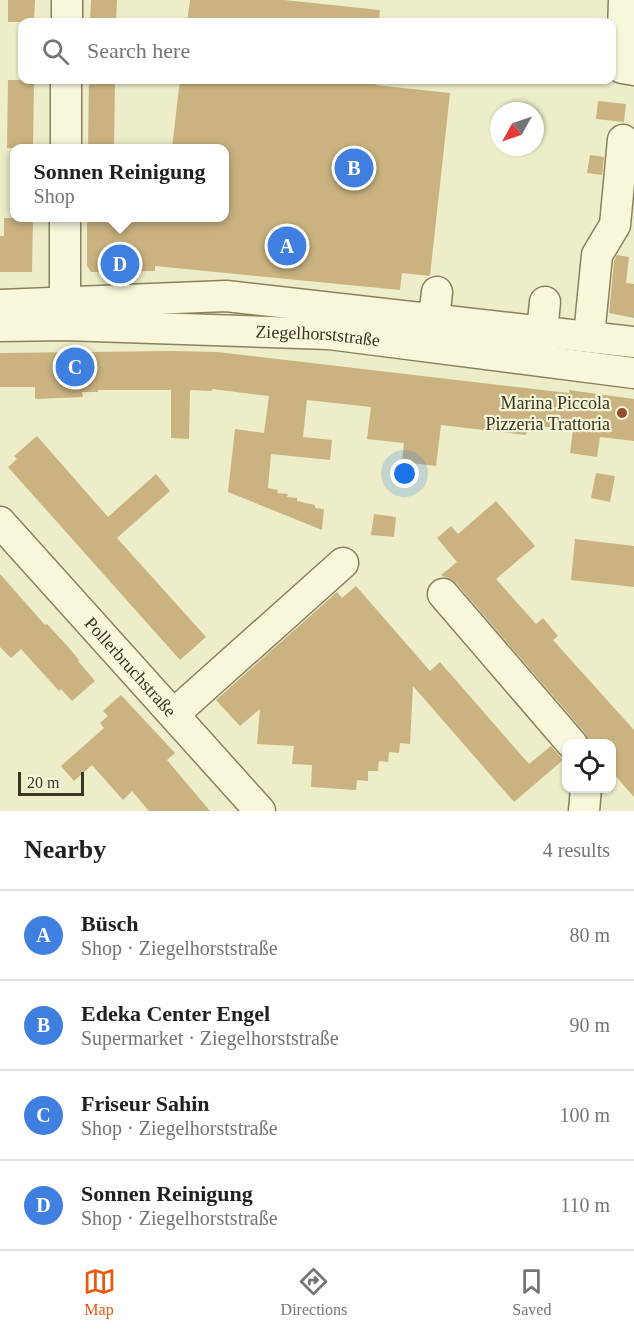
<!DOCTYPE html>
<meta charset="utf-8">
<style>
body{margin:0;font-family:"Times New Roman",serif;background:#f2f2f2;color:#202124}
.controls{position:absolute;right:18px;bottom:18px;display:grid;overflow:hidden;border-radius:12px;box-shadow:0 2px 4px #0004}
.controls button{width:54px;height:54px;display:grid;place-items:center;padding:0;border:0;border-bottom:2px solid #e0e0e0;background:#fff;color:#202124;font:30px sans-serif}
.compass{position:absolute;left:490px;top:102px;width:54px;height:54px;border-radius:50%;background:#fff;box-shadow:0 2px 4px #0004;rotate:230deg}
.scale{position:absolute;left:18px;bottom:15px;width:66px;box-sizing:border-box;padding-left:6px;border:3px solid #3a3421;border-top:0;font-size:16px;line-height:21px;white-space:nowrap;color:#3a3421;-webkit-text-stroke:4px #f5f5d8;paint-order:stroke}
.you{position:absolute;left:405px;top:474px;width:21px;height:21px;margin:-15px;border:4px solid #fff;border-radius:50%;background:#1a73e8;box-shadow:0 0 0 9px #1a73e833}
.badge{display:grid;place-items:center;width:39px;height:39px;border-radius:50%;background:#ea580c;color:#fff;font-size:20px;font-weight:700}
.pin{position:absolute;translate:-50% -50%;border:3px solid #fff;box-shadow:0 2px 6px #0006}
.popup{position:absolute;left:10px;top:144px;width:219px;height:78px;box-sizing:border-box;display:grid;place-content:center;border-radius:12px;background:#fff;filter:drop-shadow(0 2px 4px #0005);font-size:20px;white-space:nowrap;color:#757577}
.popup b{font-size:22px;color:#202124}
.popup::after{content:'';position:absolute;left:50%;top:100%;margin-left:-12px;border:12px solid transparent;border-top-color:#fff}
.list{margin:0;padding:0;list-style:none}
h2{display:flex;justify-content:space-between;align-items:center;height:78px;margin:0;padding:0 24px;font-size:26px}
h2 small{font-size:20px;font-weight:400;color:#757577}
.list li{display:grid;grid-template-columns:39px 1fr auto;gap:18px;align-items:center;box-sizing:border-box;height:90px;padding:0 24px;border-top:2px solid #e0e0e0}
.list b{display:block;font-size:22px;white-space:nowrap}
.list p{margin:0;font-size:20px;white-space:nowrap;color:#757577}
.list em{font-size:20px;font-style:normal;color:#757577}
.icon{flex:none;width:33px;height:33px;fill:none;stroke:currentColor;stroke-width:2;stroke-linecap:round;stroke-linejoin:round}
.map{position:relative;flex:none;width:634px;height:811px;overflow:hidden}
.search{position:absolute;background:#fff;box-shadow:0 2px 4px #0004;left:18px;right:18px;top:18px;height:66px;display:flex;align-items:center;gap:15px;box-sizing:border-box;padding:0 21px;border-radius:12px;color:#757577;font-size:22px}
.sheet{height:438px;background:#fff}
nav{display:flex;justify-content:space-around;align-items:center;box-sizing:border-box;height:84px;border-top:2px solid #e0e0e0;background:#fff;font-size:16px;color:#757577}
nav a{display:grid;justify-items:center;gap:3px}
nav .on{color:#ea580c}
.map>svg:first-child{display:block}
.building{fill:#cab380}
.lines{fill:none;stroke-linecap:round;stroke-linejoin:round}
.minor-casing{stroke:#89815e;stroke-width:33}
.minor{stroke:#f8f7dc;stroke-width:30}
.poi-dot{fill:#964c30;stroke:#f5f5d8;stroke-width:2}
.labels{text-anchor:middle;stroke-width:4.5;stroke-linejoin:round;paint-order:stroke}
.street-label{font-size:18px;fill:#3a3421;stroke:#f5f5d8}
.poi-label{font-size:18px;fill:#3a3421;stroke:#f5f5d8;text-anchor:end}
</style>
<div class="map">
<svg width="634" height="811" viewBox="0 0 634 811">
<rect width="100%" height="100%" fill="#ededc9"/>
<g class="building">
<polygon points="8,0 35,0 34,22 8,22"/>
<polygon points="91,0 117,0 116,22 90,22"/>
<polygon points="190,0 284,0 380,10 379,22 187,22"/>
<polygon points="8,80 34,80 33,148 7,148"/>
<polygon points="89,80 115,80 114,148 88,148"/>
<polygon points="180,80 376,80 375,85 450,93 430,276 402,273 400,290 155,266 155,271 91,272 87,266 87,218 225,218 225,148 172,148"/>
<polygon points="598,101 626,104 624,122 596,119"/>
<polygon points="590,155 604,157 602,175 587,173"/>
<polygon points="4,218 33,218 32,272 0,272 0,236 4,236"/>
<polygon points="617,255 629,257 626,283 634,284 634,318 609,313 614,261"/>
<polygon points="172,351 217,352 569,393 569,390 634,399 634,441 600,437 597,457 570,453 573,430 528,425 526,435 441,425 436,466 402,462 404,443 367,439 371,407 307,400 303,437 332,440 330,460 271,454 268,488 278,490 277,493 288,494 287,497 297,498 297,501 315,505 315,508 324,509 322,530 228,492 235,429 264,433 269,396 212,389 212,391 190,390 189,439 171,438 171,390 98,390 98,392 82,392 83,397 35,399 35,387 0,387 0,353"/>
<polygon points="37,436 108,517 156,474 170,491 117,538 206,637 180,660 8,467 17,459 14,456"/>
<polygon points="596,473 615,476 610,502 591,498"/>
<polygon points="496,501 535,546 496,579 536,624 543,618 558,636 553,640 634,730 634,797 612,772 612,744 589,744 585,733 456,583 441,575 457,562 437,538 451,526 458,534"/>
<polygon points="374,514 396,517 394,537 371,535"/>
<polygon points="575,539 634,546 634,587 571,580"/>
<polygon points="0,574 45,625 47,624 70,649 79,660 78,661 95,681 72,701 61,689 59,691 21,649 11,658 0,647"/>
<polygon points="356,586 430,671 440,662 529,764 551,746 563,760 514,802 413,686 410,744 400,743 399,753 389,752 388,762 379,761 378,771 368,771 368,781 357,780 356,790 311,787 312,765 292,764 294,746 257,744 260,709 240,726 216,700 337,592 342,598"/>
<polygon points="121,695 175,753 167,760 210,811 149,811 132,791 123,800 92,765 74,781 61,766 104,728 100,723 108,716 103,711"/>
</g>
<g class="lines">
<defs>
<g id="minor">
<polyline points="624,0 622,68 634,70"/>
<polyline points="67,22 67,0"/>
<polyline points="66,148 66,80"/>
<polyline points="0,305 226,296 634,342"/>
<polyline points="434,319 437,292"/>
<polyline points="65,322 65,218"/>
<path id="s1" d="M0 326 65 325 329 334 634 373"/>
<polyline points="589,336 597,255 615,225 623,140"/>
<polyline points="533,346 542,331 545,302"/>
<path id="s2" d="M0 522 260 811"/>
<polyline points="443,594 572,744"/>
<polyline points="174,714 343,563"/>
<polyline points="584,811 586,788"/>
</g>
</defs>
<use href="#minor" class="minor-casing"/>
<use href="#minor" class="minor"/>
</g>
<circle class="poi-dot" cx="622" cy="413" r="6"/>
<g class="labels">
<g class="street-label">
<text dy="6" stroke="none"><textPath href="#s1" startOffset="318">Ziegelhorststraße</textPath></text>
<text dy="6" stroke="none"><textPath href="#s2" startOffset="195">Pollerbruchstraße</textPath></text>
</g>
<g class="poi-label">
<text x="610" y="409">Marina Piccola<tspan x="610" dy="21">Pizzeria Trattoria</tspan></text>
</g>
</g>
</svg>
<div class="controls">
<button><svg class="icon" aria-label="locate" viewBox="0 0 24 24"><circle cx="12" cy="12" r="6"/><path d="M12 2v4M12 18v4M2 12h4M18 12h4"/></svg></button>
</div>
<svg class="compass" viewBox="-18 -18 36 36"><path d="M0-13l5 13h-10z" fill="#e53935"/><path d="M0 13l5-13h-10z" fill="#757577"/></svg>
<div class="scale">20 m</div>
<div class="you"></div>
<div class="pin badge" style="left:287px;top:246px;background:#3f7fe0">A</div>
<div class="pin badge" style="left:354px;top:168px;background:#3f7fe0">B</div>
<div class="pin badge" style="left:75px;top:367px;background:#3f7fe0">C</div>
<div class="pin badge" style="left:120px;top:264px;background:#3f7fe0">D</div>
<div class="popup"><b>Sonnen Reinigung</b>Shop</div>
<div class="search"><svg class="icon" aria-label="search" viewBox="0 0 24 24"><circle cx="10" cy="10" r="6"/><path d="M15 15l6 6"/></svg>Search here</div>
</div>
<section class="sheet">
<h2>Nearby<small>4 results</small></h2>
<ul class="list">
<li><span class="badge" style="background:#3f7fe0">A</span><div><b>Büsch</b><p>Shop · Ziegelhorststraße</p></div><em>80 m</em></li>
<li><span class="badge" style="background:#3f7fe0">B</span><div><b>Edeka Center Engel</b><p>Supermarket · Ziegelhorststraße</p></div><em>90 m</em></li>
<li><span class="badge" style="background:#3f7fe0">C</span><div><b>Friseur Sahin</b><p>Shop · Ziegelhorststraße</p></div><em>100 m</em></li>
<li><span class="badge" style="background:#3f7fe0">D</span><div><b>Sonnen Reinigung</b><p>Shop · Ziegelhorststraße</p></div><em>110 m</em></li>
</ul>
</section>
<nav>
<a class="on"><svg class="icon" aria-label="map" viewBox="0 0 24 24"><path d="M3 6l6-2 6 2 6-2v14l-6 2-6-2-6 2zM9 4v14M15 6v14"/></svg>Map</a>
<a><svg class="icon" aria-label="directions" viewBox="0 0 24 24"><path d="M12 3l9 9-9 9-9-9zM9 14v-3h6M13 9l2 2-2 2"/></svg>Directions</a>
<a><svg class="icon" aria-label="saved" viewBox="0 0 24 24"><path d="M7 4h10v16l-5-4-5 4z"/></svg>Saved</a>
</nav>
